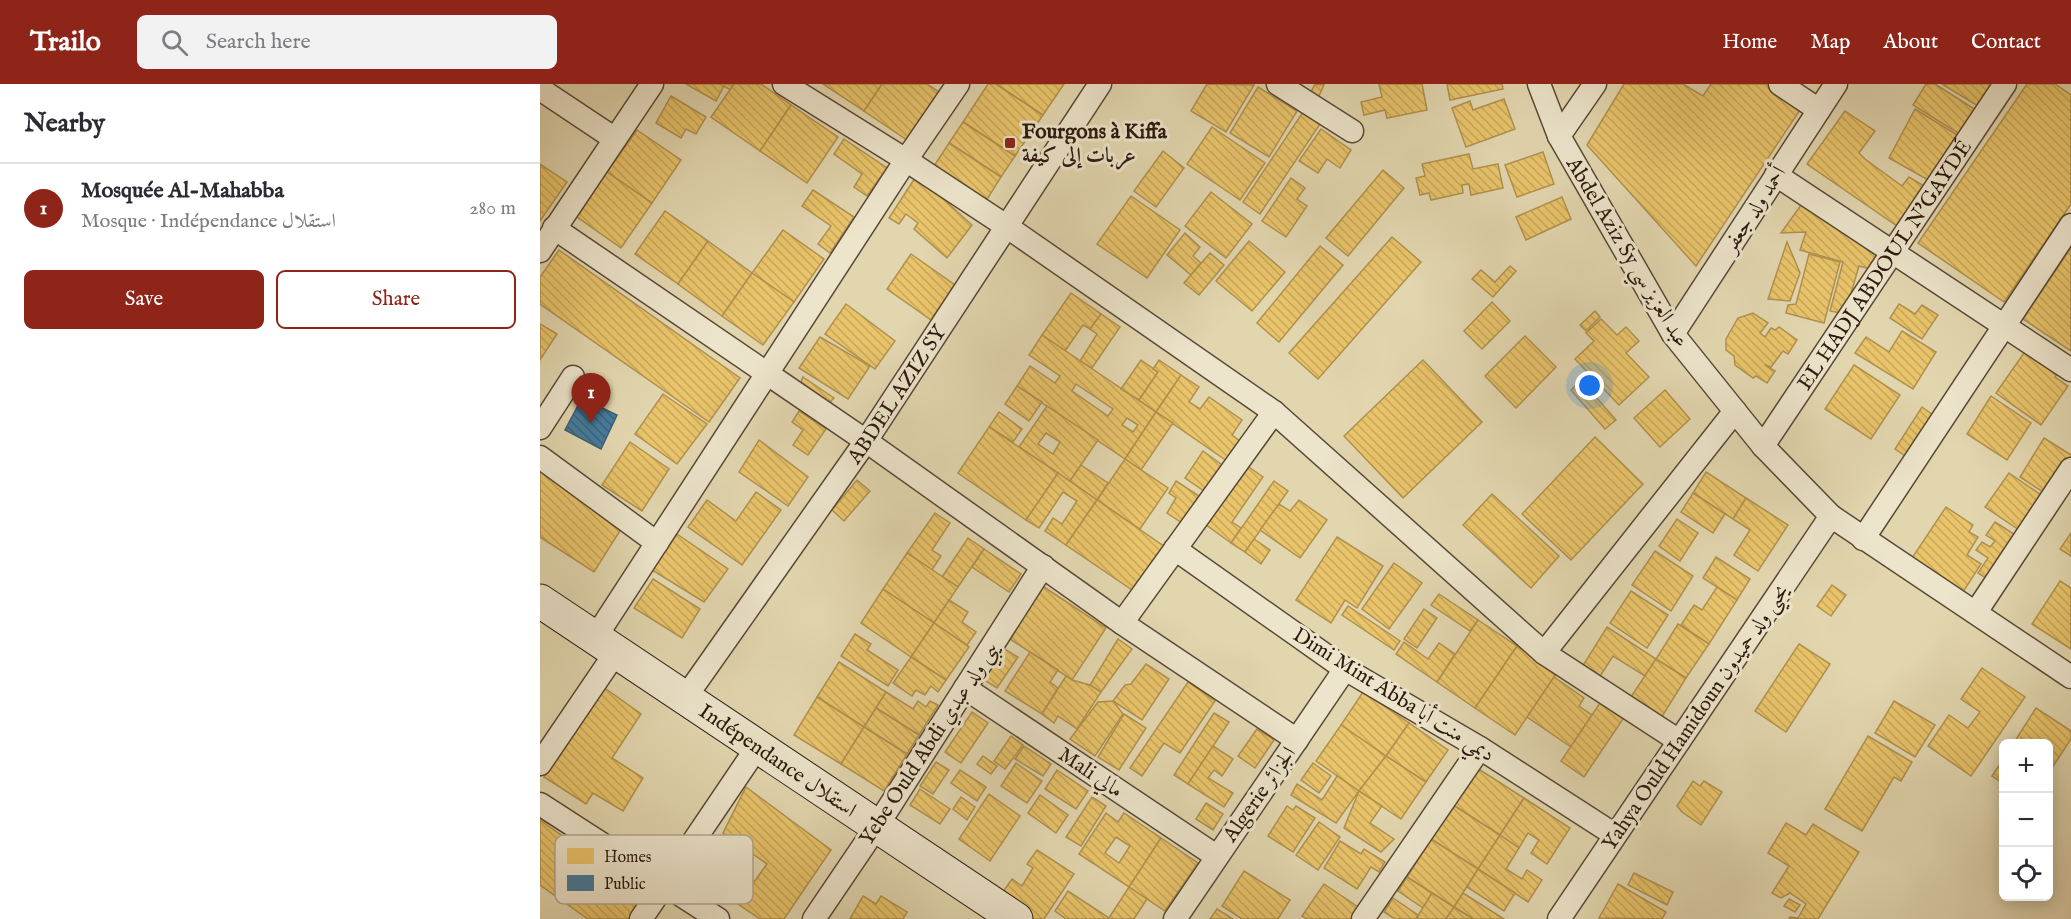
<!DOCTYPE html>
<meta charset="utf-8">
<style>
body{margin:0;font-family:"IM FELL English",Amiri,serif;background:#f2f2f3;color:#2b2b33}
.controls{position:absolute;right:18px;bottom:18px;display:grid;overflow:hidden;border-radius:9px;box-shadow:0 3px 15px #0003}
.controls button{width:54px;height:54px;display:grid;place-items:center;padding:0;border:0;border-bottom:2px solid #e1e1e2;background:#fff;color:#2b2b33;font:30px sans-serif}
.you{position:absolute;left:1050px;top:302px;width:21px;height:21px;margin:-15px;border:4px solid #fff;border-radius:50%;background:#1a73e8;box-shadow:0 0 0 9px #1a73e833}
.badge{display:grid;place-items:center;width:39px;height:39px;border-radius:50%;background:#8f2418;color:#fff;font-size:20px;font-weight:700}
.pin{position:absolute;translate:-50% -50px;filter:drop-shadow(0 2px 3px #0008)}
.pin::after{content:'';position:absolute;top:32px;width:21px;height:18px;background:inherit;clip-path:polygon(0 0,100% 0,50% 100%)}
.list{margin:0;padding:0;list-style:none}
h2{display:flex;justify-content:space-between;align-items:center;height:78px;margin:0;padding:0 24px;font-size:26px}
h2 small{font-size:20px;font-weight:400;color:#7c7c81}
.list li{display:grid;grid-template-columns:39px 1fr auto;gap:18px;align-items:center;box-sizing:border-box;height:90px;padding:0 24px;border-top:2px solid #e1e1e2}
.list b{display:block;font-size:22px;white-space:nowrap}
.list p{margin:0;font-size:20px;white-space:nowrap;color:#7c7c81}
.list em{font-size:20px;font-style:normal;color:#7c7c81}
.actions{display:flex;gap:12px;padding:18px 24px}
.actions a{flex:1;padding:14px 0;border:2px solid #8f2418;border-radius:9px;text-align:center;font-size:21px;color:#8f2418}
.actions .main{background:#8f2418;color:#fff}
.icon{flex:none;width:33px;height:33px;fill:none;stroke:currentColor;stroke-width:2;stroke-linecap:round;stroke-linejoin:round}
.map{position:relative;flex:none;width:1531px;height:835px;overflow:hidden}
header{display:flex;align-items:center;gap:36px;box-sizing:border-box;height:84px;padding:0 30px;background:#8f2418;color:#fff}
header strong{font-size:28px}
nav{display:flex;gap:33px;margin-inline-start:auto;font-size:21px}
.search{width:420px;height:54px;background:#f2f2f3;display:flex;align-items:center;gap:15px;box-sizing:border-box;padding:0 21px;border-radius:9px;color:#7c7c81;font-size:22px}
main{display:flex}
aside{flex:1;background:#fff}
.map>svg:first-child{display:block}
.homes{fill:url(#homes-back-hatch);stroke:#b0914e;stroke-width:1.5;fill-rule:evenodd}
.public{fill:url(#public-back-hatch);stroke:#3d5e72;stroke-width:1.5}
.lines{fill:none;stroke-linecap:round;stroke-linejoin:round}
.street-casing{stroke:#594936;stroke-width:25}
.secondary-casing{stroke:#2b1a0e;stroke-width:35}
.street{stroke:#ece4cb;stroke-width:22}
.secondary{stroke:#ece4cb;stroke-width:33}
.poi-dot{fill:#8f2418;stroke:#ece4cb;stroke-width:2}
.labels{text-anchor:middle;stroke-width:6;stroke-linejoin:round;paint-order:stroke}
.poi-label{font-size:21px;font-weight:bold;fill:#2b1a0e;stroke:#ece4cb;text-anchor:start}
.street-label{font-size:21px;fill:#2b1a0e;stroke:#ece4cb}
.key{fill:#ece4cb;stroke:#b2a792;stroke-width:1.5}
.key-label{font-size:16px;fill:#2b1a0e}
</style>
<header>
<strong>Trailo</strong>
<div class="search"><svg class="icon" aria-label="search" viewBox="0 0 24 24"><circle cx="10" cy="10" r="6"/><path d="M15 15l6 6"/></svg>Search here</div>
<nav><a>Home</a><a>Map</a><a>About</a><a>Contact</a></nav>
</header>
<main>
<aside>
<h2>Nearby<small></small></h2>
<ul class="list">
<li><span class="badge">1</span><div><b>Mosquée Al-Mahabba</b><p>Mosque · Indépendance استقلال</p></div><em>280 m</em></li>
</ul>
<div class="actions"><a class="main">Save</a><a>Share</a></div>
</aside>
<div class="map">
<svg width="1531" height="835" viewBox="0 0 1531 835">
<defs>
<pattern id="homes-back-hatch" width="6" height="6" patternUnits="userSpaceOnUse" patternTransform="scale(1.5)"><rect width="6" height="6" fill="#e9c46a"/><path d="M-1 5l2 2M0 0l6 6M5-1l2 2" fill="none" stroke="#c8a85b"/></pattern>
<pattern id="public-back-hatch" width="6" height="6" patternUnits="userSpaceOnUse" patternTransform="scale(1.5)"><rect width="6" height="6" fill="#457b9d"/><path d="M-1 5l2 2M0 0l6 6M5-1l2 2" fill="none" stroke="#3a647e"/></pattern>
</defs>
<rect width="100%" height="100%" fill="#e2d6af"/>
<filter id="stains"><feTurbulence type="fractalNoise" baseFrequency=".00333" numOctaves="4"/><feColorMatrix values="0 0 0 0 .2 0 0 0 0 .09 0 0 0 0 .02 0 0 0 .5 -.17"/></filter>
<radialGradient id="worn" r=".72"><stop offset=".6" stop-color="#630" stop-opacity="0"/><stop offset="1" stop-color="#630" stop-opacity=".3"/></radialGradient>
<g class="homes">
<polygon points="146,0 195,0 192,7 184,2 176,17"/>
<polygon points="194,0 221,0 251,21 220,67 171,33"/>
<polygon points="283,0 342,0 324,27"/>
<polygon points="342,0 387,0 399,8 367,56 324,27"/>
<polygon points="448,0 456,0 503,31 475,72 423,38"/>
<polygon points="456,0 524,0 503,31"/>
<polygon points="667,0 714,1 686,48 651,27"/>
<polygon points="775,0 784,1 778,14 770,10"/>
<polygon points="839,0 882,0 887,26 847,34 845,26 824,31 821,18 842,13"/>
<polygon points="907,0 962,0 963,5 910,16"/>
<polygon points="1084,0 1143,0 1163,12 1171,0 1231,0 1264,20 1156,182 1047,61"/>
<polygon points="1386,0 1395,0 1436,26 1421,51 1373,21"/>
<polygon points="1402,0 1452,0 1438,22"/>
<polygon points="1487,0 1515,0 1531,11 1531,120 1464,218 1378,159"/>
<polygon points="718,3 757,27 729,73 690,49"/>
<polygon points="131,12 166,33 156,50 146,45 141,54 116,39"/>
<polygon points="964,15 975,45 926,63 912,24 930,17 933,26"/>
<polygon points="251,21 298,53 267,99 220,67"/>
<polygon points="1375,25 1419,52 1390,97 1349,74"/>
<polygon points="1305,27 1335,47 1319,69 1325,75 1362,102 1369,93 1384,102 1357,142 1267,80"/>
<polygon points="763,28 780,40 720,130 703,118"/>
<polygon points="423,38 475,72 461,93 409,59"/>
<polygon points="672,43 725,79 700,116 647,80"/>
<polygon points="781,45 811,66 800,84 787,75 778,89 759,77"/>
<polygon points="97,46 141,76 112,119 67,88"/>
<polygon points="304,55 347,84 327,112 314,103 322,90 294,70"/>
<polygon points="409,59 461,93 446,117 394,82"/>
<polygon points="623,67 644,84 616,123 594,107"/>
<polygon points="1003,68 1014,100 977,113 965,81"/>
<polygon points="929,70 933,85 958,80 963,104 931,111 929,100 922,101 923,109 891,116 889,109 880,111 876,94 885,92 882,80"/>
<polygon points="0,80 27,98 0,137"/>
<polygon points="843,86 864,104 808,172 786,154"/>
<polygon points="67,88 112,119 81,164 37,133"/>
<polygon points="377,91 432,141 407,174 374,145 378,139 366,130 359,140 349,134"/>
<polygon points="751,94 765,104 757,115 767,122 746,153 722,137"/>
<polygon points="273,106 314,133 290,169 278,160 291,142 262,122"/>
<polygon points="671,108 712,140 686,174 645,142"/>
<polygon points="591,112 640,146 607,194 557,160"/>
<polygon points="1022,113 1031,135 986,156 976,133"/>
<polygon points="1261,121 1342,175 1334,186 1319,182 1305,230 1290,227 1303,178 1260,166 1266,148 1241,149"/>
<polygon points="125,127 168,157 138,200 95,170"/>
<polygon points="243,146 284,175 254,218 212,189"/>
<polygon points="645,149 660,163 653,172 661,179 651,191 627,171"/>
<polygon points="852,153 881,178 778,295 749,269"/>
<polygon points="168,157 212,189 182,232 138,200"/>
<polygon points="709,157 745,188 712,227 676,197"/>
<polygon points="1247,158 1260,189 1250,217 1228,215"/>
<polygon points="780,162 803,181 739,258 717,239"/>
<polygon points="1531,164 1531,267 1483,235"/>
<polygon points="19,166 200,294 169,338 0,220 0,193"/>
<polygon points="670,169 684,181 659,211 644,199"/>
<polygon points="371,170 415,201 391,236 347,205"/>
<polygon points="1269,170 1300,178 1284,239 1246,229 1248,221 1256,220"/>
<polygon points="970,182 976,187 953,213 932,195 941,186 955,198"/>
<polygon points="212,189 254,218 223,261 182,232"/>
<polygon points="531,209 561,230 550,245 543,241 525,267 502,251"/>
<polygon points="952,218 970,237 942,265 924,247"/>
<polygon points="306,220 355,257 335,285 285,250"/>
<polygon points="1359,220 1375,230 1382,221 1398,231 1382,255 1350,234"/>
<polygon points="1055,227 1060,233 1046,247 1040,241"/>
<polygon points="1213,229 1228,239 1220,249 1225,253 1231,244 1235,246 1239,243 1257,256 1248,270 1243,267 1231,283 1225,281 1235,287 1227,299 1216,292 1213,294 1195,281 1194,272 1186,266 1186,255 1198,234"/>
<polygon points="561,230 580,243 552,284 540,277 557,250 550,245"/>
<polygon points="1061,235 1077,251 1086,243 1099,257 1086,269 1109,293 1079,321 1035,275 1054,257 1046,249"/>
<polygon points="0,240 17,250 0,276"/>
<polygon points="1362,247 1396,268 1373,305 1315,269 1326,253 1349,268"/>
<path d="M502 251 616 328 585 375 477 302 490 282 515 299 520 292 489 271ZM536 300 573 325 568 332 532 307ZM587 334 598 341 593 348 582 341Z"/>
<polygon points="985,252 1016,283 976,324 945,292"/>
<polygon points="280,253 330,282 308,315 259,284"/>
<polygon points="1486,266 1519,288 1515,293 1528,302 1501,341 1456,309"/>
<polygon points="601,276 618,288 599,316 581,305"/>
<polygon points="619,276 641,291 616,328 599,316 618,288 613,285"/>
<polygon points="883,276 942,338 863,414 804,352"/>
<polygon points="1314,281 1360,311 1331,355 1285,325"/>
<polygon points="641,291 659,303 649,318 660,325 669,313 702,336 692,351 700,357 687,377 616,328"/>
<polygon points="263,293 294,314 289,319 260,300"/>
<polygon points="1041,296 1076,336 1065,345 1031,306"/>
<polygon points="477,302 502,318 489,337 465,320"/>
<polygon points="1125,306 1150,335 1120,363 1094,334"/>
<polygon points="123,310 167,340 137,380 95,350"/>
<polygon points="1451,312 1491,339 1467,376 1427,350"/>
<path d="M507 322 558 356 530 397 479 363ZM506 349 520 358 513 370 498 360Z"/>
<polygon points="1382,323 1397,334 1370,375 1355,365"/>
<polygon points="259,327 286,345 268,371 253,361 263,346 252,338"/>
<polygon points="459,328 482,345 473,358 449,343"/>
<polygon points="616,328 633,339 601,386 585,375"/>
<polygon points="449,343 518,389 486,436 418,389"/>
<polygon points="1055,353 1103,400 1031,476 982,430"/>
<polygon points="1504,354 1531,371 1531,377 1509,412 1480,393"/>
<polygon points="219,356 268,393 248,422 199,388"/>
<polygon points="90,358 129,385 102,427 62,401"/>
<polygon points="663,367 682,381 664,407 645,394"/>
<polygon points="585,375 628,404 600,445 557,416"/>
<polygon points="541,381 568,399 557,416 530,397"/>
<polygon points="706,381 723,393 692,438 701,444 691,459 665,440"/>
<polygon points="0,387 83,442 54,488 0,453"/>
<polygon points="1166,388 1206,414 1193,435 1153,409"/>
<polygon points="518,389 557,416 526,461 505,447 513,434 522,440 537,417 523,408 499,444 486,436"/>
<polygon points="1469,389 1504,413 1482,448 1445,423"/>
<polygon points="317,396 330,407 304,437 292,426"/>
<polygon points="636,397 659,412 642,439 627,429 636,414 629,409"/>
<polygon points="734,397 748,407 705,468 691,459"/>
<polygon points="216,408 241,426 202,481 148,443 167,416 196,437"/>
<polygon points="1153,409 1185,430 1173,449 1141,428"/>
<polygon points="952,410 1019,472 991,504 923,441"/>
<polygon points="1206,414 1248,441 1218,487 1194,471 1210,446 1193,435"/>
<polygon points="557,416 628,465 598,510 526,461"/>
<polygon points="759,416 787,436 760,474 720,446 739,420 750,427"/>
<polygon points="1406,423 1433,441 1429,448 1438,453 1427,471 1441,480 1423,508 1372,474"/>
<polygon points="395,429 410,439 392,466 401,472 392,486 367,469"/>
<polygon points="1137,435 1158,449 1140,477 1119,462"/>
<polygon points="1455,438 1480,454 1452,498 1438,489 1448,474 1436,466 1442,458 1450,463 1455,457 1446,451"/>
<polygon points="1531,449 1531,472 1520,465"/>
<polygon points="137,450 188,485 164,518 112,486"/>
<polygon points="797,453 843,482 817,524 805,516 791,539 756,516"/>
<polygon points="428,454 444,465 418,503 402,493"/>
<polygon points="714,455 730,466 721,480 705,468"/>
<polygon points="444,465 481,490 469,508 432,483"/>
<polygon points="1115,467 1153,492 1131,527 1092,501"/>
<polygon points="367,469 418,503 394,539 343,505"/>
<polygon points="1176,473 1210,495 1197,516 1163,494"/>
<polygon points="854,479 882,499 849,545 822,525"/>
<polygon points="113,495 160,525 142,554 94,524"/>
<polygon points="1520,497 1531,504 1531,565 1492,540"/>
<polygon points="498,499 566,544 532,596 464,551"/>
<polygon points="1292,501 1306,511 1291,532 1277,522"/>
<polygon points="1177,503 1197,516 1169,560 1141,541 1154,521 1162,526"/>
<polygon points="343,505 394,539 371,573 321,539"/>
<polygon points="1091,507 1128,531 1107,564 1070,539"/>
<polygon points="899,510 938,536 930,547 891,521"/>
<polygon points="409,516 428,528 422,538 436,548 427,561 394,539"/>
<polygon points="808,522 860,557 854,566 802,531"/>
<polygon points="884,525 897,534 877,564 864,555"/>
<polygon points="938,536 977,562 935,624 897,598"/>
<polygon points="394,539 429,563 406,596 371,573"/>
<polygon points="1138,540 1169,560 1146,594 1116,575"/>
<polygon points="1067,543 1116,575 1105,592 1073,572 1059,594 1042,583"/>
<polygon points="315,550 331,560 327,566 358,586 348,602 301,572"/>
<polygon points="578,555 592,565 561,608 550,601"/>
<polygon points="864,558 888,575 899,559 915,570 897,598 856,570"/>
<polygon points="1259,560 1290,580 1246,648 1215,627"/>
<polygon points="977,562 1017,589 975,651 935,624"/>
<polygon points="461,563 478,573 457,604 441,594"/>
<polygon points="490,568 518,586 510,598 518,604 502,630 465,607"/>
<polygon points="371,573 406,596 398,608 391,602 385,611 376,606 372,612 353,599"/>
<polygon points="1116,575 1146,594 1118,639 1087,619"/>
<polygon points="299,578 346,608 324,643 277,613"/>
<polygon points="606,580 629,595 602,636 573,617 585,601 591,600"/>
<polygon points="1442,584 1485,613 1431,692 1388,662 1409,631 1428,644 1440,628 1421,615"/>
<polygon points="526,592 532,596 550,601 561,608 537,645 518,632 514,639 502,630"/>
<polygon points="1014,593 1044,614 1039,622 1052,631 1031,663 987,633"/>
<polygon points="648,598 675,617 640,669 624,659 602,692 590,684"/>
<polygon points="62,602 101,630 72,674 103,694 83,727 53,709 46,720 4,693"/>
<polygon points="346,608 373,625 378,617 386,623 390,617 398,621 379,651 336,624"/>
<polygon points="823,608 869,639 846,672 801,641"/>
<polygon points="277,613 324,643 301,680 254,651"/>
<polygon points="573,617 583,630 555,672 530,655 558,618"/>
<polygon points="1354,617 1395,641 1375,673 1335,649"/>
<polygon points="1060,619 1083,635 1044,693 1021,677"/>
<polygon points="336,624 379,651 367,670 324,643"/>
<polygon points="1496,624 1531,647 1531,655 1508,690 1508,660 1473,660"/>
<polygon points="432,628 448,639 421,679 405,668"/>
<polygon points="674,629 689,638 648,700 634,691"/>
<polygon points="584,630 606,644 579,686 558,673"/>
<polygon points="869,639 908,666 886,698 846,672"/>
<polygon points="801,641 846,672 819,707 776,677"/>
<polygon points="324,643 367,670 344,707 301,680"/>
<polygon points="717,645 734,656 715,684 698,672"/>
<polygon points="471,652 483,661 465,685 454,677"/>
<polygon points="1328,652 1372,678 1361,697 1354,693 1322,747 1285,725"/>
<polygon points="484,662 511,680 503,692 475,675"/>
<polygon points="673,662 693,675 682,692 674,686 668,694 693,709 684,723 648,700"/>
<polygon points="443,672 457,682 451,690 437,680"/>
<polygon points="846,672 886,698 861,735 819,707"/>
<polygon points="1464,674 1464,700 1452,692"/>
<polygon points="396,678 409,686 393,710 380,702"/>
<polygon points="476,679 502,697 487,719 461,702"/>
<polygon points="773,679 791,692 779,709 761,696"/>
<polygon points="937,684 984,714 960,751 913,721"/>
<polygon points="420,686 446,703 437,717 411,699"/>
<polygon points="517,686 548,707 536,725 505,705"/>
<polygon points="797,692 819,707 796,739 751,711 757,700 782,716"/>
<polygon points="1153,697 1160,702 1164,697 1182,708 1161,741 1142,728 1137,722"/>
<polygon points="206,703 291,766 244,835 220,835 198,820 227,780 183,749"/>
<polygon points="380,705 410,725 400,740 370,721"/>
<polygon points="819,707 842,722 830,739 854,755 841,768 804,744"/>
<polygon points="449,710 480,732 450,777 419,755"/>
<polygon points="500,711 528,731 516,749 488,729"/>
<polygon points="421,713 435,723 427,736 413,725"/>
<polygon points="552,713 566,722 541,762 526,753"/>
<polygon points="984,714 1030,744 1007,780 991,769 999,756 988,749 979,764 960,751"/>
<polygon points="666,719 683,730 673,746 656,735"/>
<polygon points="913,721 960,751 938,785 891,755"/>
<polygon points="747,722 753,726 756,722 775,734 753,768 728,752"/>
<path d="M566 729 578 738 584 729 621 754 589 803 539 770ZM576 753 590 762 579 779 565 769Z"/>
<polygon points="0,736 106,811 89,835 48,835 0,801"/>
<polygon points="779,738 800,753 778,786 756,771"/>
<polygon points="1246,739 1266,751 1273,740 1319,768 1278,835 1249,835 1250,833 1258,834 1266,820 1250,809 1241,814 1232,809 1249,782 1228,769"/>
<polygon points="960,751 979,764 966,785 982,795 987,786 1002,796 988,818 938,785"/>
<polygon points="621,754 658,779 625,827 589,803"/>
<polygon points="891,755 938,785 914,823 867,793"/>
<polygon points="800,757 821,770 824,765 845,778 839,788 831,783 817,805 784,784"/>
<polygon points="497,766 534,790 504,835 494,835 460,812 472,795 482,802 493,784 487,780"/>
<polygon points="938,785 975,809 964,827 927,803"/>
<polygon points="704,787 750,816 738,835 702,835 682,822"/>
<polygon points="1094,789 1133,808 1127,821 1088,801"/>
<polygon points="867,793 892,809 883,824 858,807"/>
<polygon points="784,800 824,827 819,835 767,835 762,832"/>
<polygon points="1078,800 1126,828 1122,835 1059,834"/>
<polygon points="589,803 607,815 594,835 526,835 515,827 528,807 569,834"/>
<polygon points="892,809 914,823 906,835 876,835"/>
<polygon points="923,809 964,835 933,835 914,823"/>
<polygon points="323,812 336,820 341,812 367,828 363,835 310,835"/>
<polygon points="853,814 878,831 876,835 855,835 844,828"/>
<polygon points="1249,815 1260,821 1255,828 1244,822"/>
<polygon points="914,823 933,835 906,835"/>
<polygon points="677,825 693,835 670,835"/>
</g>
<polygon class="public" points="42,314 77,331 61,365 25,346"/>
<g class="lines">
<defs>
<g id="street">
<polyline points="244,0 366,76 466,142 734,328 1004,569 1139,657"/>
<polyline points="738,0 812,47"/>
<polyline points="999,0 1019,52 1133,250 1223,362 1291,432 1531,593"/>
<polyline points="1240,0 1279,26"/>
<polyline points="0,5 75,55"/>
<polyline points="1019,52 1055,0"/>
<polyline points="1236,91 1531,286"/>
<polyline points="14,144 326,357 582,539 757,656"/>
<polyline points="0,167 112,0"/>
<polyline points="1133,250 1296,0"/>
<polyline points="0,344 33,293"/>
<path id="s1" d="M1223 362 1465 0"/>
<polyline points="0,373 117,459"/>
<polyline points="1323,455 1531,141"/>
<polyline points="635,465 805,585 940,664 1075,751"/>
<polyline points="1436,528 1531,385"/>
<polyline points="582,539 734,328"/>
<polyline points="55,554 366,76 418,0"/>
<polyline points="1004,569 1195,327"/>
<polyline points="425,604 676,772"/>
<path id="s2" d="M145 614 326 357 560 0"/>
<polyline points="0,680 76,568"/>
<polyline points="0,720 178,835"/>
<polyline points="101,835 218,662"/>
<polyline points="274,835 337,742 503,482"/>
<polyline points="635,835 805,585"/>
<polyline points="823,835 940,664"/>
<polyline points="1019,835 1291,432"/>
</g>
<polyline id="secondary" points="0,517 476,835"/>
</defs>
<use href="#street" class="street-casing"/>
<use href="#secondary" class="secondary-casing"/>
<use href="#street" class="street"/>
<use href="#secondary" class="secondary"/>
</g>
<rect class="poi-dot" x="464" y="53" width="12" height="12" rx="3"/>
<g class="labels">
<g class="poi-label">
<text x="482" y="54">Fourgons à Kiffa<tspan x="482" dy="24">عربات إلى كيفة</tspan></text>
</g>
<g class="street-label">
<text transform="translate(1214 125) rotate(-57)" y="7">أحمد ولد جعفر</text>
<text transform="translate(1088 168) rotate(59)" y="7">Abdel Aziz Sy عبد العزيز سي</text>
<text dy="7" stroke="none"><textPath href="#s1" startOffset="218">EL HADJ ABDOUL N'GAYDÉ</textPath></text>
<text dy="7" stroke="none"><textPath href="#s2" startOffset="370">ABDEL AZIZ SY</textPath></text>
<text transform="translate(854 610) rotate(32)" y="7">Dimi Mint Abba ديمي منت أبا</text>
<text transform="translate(1155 633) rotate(-56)" y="7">Yahya Ould Hamidoun يحيى ولد حميدون</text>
<text transform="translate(389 659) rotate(-57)" y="7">Yebe Ould Abdi يبي ولد عبدي</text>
<text transform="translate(238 676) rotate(34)" y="7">Indépendance استقلال</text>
<text transform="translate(551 688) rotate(34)" y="7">Mali مالي</text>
<text transform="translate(719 710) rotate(-55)" y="7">Algerie الجزائر</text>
</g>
</g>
<rect x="15" y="751" width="198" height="69" rx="9" class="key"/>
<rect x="27" y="764" width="27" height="16" fill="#e9c46a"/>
<rect x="27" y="791" width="27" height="16" fill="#457b9d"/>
<g class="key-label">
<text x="64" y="778">Homes</text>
<text x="64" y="805">Public</text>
</g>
<rect width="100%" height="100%" filter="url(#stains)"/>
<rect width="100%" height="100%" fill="url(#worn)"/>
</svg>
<div class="controls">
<button>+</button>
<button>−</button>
<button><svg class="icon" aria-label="locate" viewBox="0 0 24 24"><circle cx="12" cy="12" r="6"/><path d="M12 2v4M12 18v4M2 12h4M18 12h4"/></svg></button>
</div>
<div class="you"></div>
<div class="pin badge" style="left:51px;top:339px">1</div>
</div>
</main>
